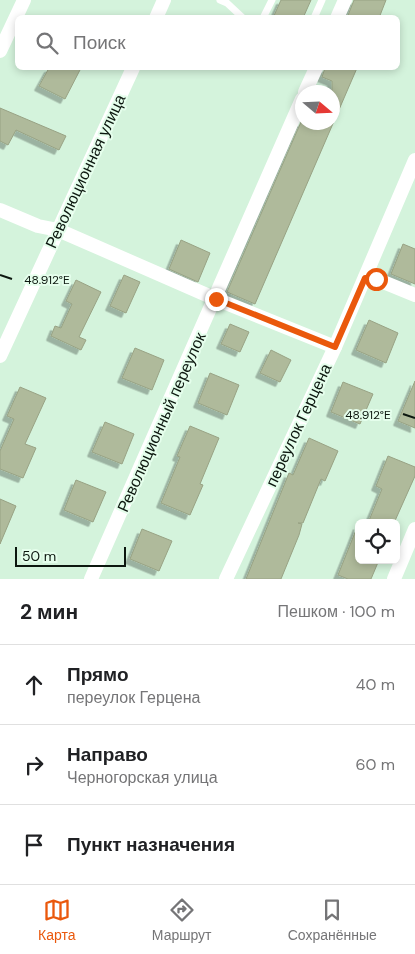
<!DOCTYPE html>
<html lang="ru">
<meta charset="utf-8">
<style>
body{margin:0;font-family:"DM Sans",sans-serif;background:#f2f2f2;color:#202124}
.controls{position:absolute;right:15px;bottom:15px;display:grid;overflow:hidden;border-radius:8px;box-shadow:0 2px 8px #0003}
.controls button{width:45px;height:45px;display:grid;place-items:center;padding:0;border:0;border-bottom:1px solid #e0e0e0;background:#fff;color:#202124;font:25px sans-serif}
.compass{position:absolute;left:295px;top:85px;width:45px;height:45px;border-radius:50%;background:#fff;box-shadow:0 2px 8px #0003;rotate:109deg}
.scale{position:absolute;left:15px;bottom:12px;width:111px;box-sizing:border-box;padding-left:5px;border:2px solid #0c170f;border-top:0;font-size:14px;line-height:18px;white-space:nowrap;color:#0c170f;-webkit-text-stroke:4px #e5feec;paint-order:stroke}
.stop{position:absolute;width:15px;height:15px;margin:-11px;border:4px solid #ea580c;border-radius:50%;background:#fff}
.stop.end{background:#ea580c;border-color:#fff;box-shadow:0 1px 5px #0008}
.list{margin:0;padding:0;list-style:none}
h2{display:flex;justify-content:space-between;align-items:center;height:65px;margin:0;padding:0 20px;font-size:21px}
h2 small{font-size:16px;font-weight:400;color:#757577}
.list li{display:grid;grid-template-columns:32px 1fr auto;gap:15px;align-items:center;box-sizing:border-box;height:80px;padding:0 20px;border-top:1px solid #e0e0e0}
.list b{display:block;font-size:19px;white-space:nowrap}
.list p{margin:0;font-size:16px;white-space:nowrap;color:#757577}
.list em{font-size:16px;font-style:normal;color:#757577}
.icon{flex:none;width:28px;height:28px;fill:none;stroke:currentColor;stroke-width:2;stroke-linecap:round;stroke-linejoin:round}
.map{position:relative;flex:none;width:415px;height:579px;overflow:hidden}
.search{position:absolute;background:#fff;box-shadow:0 2px 8px #0003;left:15px;right:15px;top:15px;height:55px;display:flex;align-items:center;gap:12px;box-sizing:border-box;padding:0 18px;border-radius:8px;color:#757577;font-size:19px}
.sheet{height:305px;background:#fff}
nav{display:flex;justify-content:space-around;align-items:center;box-sizing:border-box;height:70px;border-top:1px solid #e0e0e0;background:#fff;font-size:14px;color:#757577}
nav a{display:grid;justify-items:center;gap:2px}
nav .on{color:#ea580c}
.map>svg:first-child{display:block}
.building{fill:#afba9b;stroke:#98a284;filter:url(#shadow)}
.lines{fill:none;stroke-linecap:round;stroke-linejoin:round}
.lane{stroke:#fff;stroke-width:7}
.street{stroke:#fff;stroke-width:14}
.route{stroke:#ea580c;stroke-width:6}
.ticks{fill:none;stroke:#0c170f;stroke-width:2}
.labels{text-anchor:middle;stroke-width:4;stroke-linejoin:round;paint-order:stroke}
.street-label{font-size:16px;fill:#0c170f;stroke:#e5feec}
.ticks-label{font-size:12px;text-anchor:middle;fill:#0c170f;stroke:#e5feec;stroke-width:4;stroke-linejoin:round;paint-order:stroke}
</style>
<div class="map">
<svg width="415" height="579" viewBox="0 0 415 579">
<defs>
<filter id="shadow"><feDropShadow dx="-4.5" dy="4.5" stdDeviation="0" flood-color="#0004"/></filter>
</defs>
<rect width="100%" height="100%" fill="#d4f3dc"/>
<g class="building">
<polygon points="281,0 311,0 303,18 273,18"/>
<polygon points="354,0 386,0 379,18 347,18"/>
<polygon points="49,68 81,68 65,99 39,86"/>
<polygon points="325,68 357,68 255,304 227,292 301,122 332,122 332,81 322,77"/>
<polygon points="0,108 66,136 59,150 16,130 8,145 0,141"/>
<polygon points="181,240 210,253 198,282 169,269"/>
<polygon points="403,244 415,249 415,284 391,274"/>
<polygon points="124,275 140,282 126,313 110,306"/>
<polygon points="76,280 101,292 79,337 86,340 81,350 51,336 55,326 61,328 72,304 66,301"/>
<polygon points="369,320 398,333 386,363 356,350"/>
<polygon points="230,324 249,332 240,352 221,344"/>
<polygon points="135,348 164,360 152,390 122,378"/>
<polygon points="271,350 291,360 280,382 260,373"/>
<polygon points="210,373 239,385 227,415 198,403"/>
<polygon points="415,381 415,428 398,421"/>
<polygon points="343,382 373,394 360,424 331,412"/>
<polygon points="20,387 46,398 25,444 36,448 23,478 0,469 0,451 14,419 7,416"/>
<polygon points="105,422 134,434 122,464 92,452"/>
<polygon points="190,426 219,438 200,484 203,485 190,515 161,503 180,457 177,456"/>
<polygon points="309,438 338,451 325,481 321,479 303,523 298,523 302,524 299,535 281,579 246,579 289,473 293,475"/>
<polygon points="388,456 415,467 415,476 394,523 368,523 382,489 376,486"/>
<polygon points="76,480 106,492 93,522 64,510"/>
<polygon points="0,499 16,506 0,544"/>
<polygon points="358,525 359,560 379,560 371,579 348,579 338,575"/>
<polygon points="142,529 172,541 159,571 130,559"/>
</g>
<g class="lines">
<g class="lane">
<polyline points="220,0 227,3 243,18"/>
<polyline points="263,18 272,0"/>
<polyline points="314,18 322,0"/>
</g>
<g class="street">
<polyline points="156,18 164,0"/>
<polyline points="337,18 345,0"/>
<polyline points="0,51 24,0"/>
<polyline points="305,92 316,68"/>
<polyline points="0,210 38,226 58,230 216,299 335,347"/>
<polyline points="365,278 376,279 415,295"/>
<polyline points="0,356 133,68"/>
<polyline points="91,579 302,99"/>
<polyline points="226,579 335,347 415,160"/>
<polyline points="394,579 415,529"/>
</g>
</g>
<g class="lines">
<polyline class="route" points="216,299 335,347 365,278 376,279"/>
</g>
<path class="ticks" d="M0 275 12 279M403 414 415 418"/>
<g class="labels">
<g class="street-label">
<text transform="translate(85 171) rotate(-65)" y="6">Революционная улица</text>
<text transform="translate(161 422) rotate(-66)" y="6">Революционный переулок</text>
<text transform="translate(298 425) rotate(-65)" y="6">переулок Герцена</text>
</g>
</g>
<g class="ticks-label">
<text x="47" y="284">48.912°E</text>
<text x="368" y="419">48.912°E</text>
</g>
</svg>
<div class="controls">
<button><svg class="icon" aria-label="locate" viewBox="0 0 24 24"><circle cx="12" cy="12" r="6"/><path d="M12 2v4M12 18v4M2 12h4M18 12h4"/></svg></button>
</div>
<svg class="compass" viewBox="-18 -18 36 36"><path d="M0-13l5 13h-10z" fill="#e53935"/><path d="M0 13l5-13h-10z" fill="#757577"/></svg>
<div class="scale">50 m</div>
<div class="stop" style="left:376px;top:279px"></div>
<div class="stop end" style="left:216px;top:299px"></div>
<div class="search"><svg class="icon" aria-label="search" viewBox="0 0 24 24"><circle cx="10" cy="10" r="6"/><path d="M15 15l6 6"/></svg>Поиск</div>
</div>
<section class="sheet">
<h2>2 мин<small>Пешком · 100 m</small></h2>
<ul class="list">
<li><svg class="icon" aria-label="ahead" viewBox="0 0 24 24"><path d="M12 20V5M6 11l6-6 6 6"/></svg><div><b>Прямо</b><p>переулок Герцена</p></div><em>40 m</em></li>
<li><svg class="icon" aria-label="right" viewBox="0 0 24 24"><path d="M7 20v-9h11M14 6l5 5-5 5"/></svg><div><b>Направо</b><p>Черногорская улица</p></div><em>60 m</em></li>
<li><svg class="icon" aria-label="arrive" viewBox="0 0 24 24"><path d="M6 21V4h12l-3 4 3 4H6"/></svg><div><b>Пункт назначения</b></div></li>
</ul>
</section>
<nav>
<a class="on"><svg class="icon" aria-label="map" viewBox="0 0 24 24"><path d="M3 6l6-2 6 2 6-2v14l-6 2-6-2-6 2zM9 4v14M15 6v14"/></svg>Карта</a>
<a><svg class="icon" aria-label="directions" viewBox="0 0 24 24"><path d="M12 3l9 9-9 9-9-9zM9 14v-3h6M13 9l2 2-2 2"/></svg>Маршрут</a>
<a><svg class="icon" aria-label="saved" viewBox="0 0 24 24"><path d="M7 4h10v16l-5-4-5 4z"/></svg>Сохранённые</a>
</nav>
